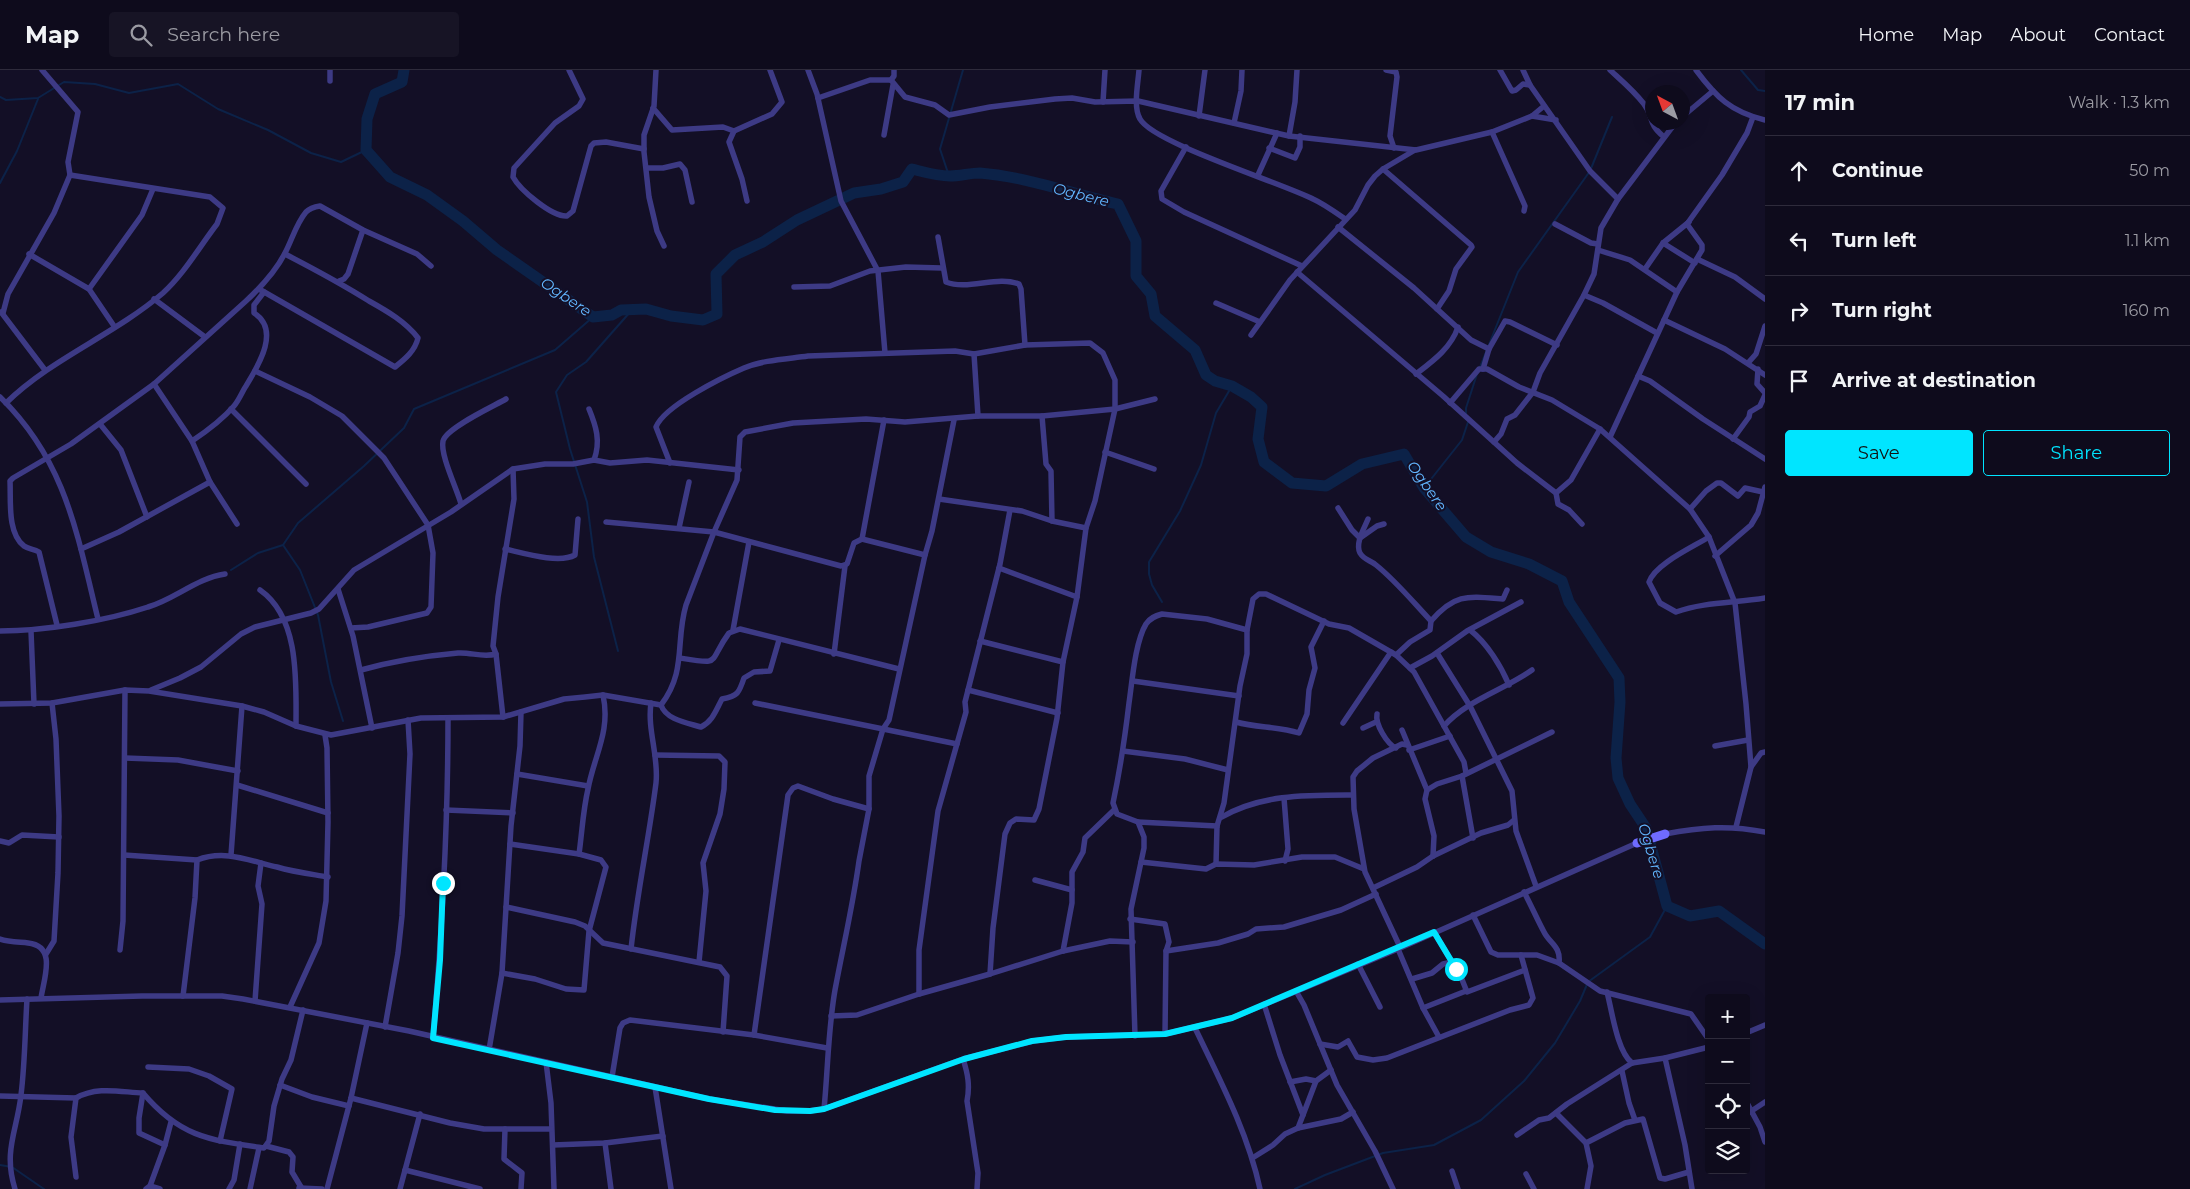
<!DOCTYPE html>
<meta charset="utf-8">
<style>
body{margin:0;font-family:Montserrat,sans-serif;background:#171425;color:#f1f3f6}
.controls{position:absolute;right:15px;bottom:15px;display:grid;overflow:hidden;border-radius:5px;box-shadow:0 5px 20px #0002}
.controls button{width:45px;height:45px;display:grid;place-items:center;padding:0;border:0;border-bottom:1px solid #2e2b3b;background:#0e0b1c;color:#f1f3f6;font:25px sans-serif}
.compass{position:absolute;left:1645px;top:15px;width:45px;height:45px;border-radius:50%;background:#0e0b1c;box-shadow:0 5px 20px #0002;rotate:319deg}
.stop{position:absolute;width:15px;height:15px;margin:-11px;border:4px solid #00e5ff;border-radius:50%;background:#fff}
.stop.end{background:#00e5ff;border-color:#fff;box-shadow:0 1px 5px #0008}
.list{margin:0;padding:0;list-style:none}
h2{display:flex;justify-content:space-between;align-items:center;height:65px;margin:0;padding:0 20px;font-size:21px}
h2 small{font-size:16px;font-weight:400;color:#9b9ba3}
.list li{display:grid;grid-template-columns:32px 1fr auto;gap:15px;align-items:center;box-sizing:border-box;height:70px;padding:0 20px;border-top:1px solid #2e2b3b}
.list b{display:block;font-size:19px;white-space:nowrap}
.list em{font-size:16px;font-style:normal;color:#9b9ba3}
.actions{display:flex;gap:10px;padding:15px 20px}
.actions a{flex:1;padding:11px 0;border:1px solid #00e5ff;border-radius:5px;text-align:center;font-size:18px;color:#00e5ff}
.actions .main{background:#00e5ff;color:#111}
.icon{flex:none;width:28px;height:28px;fill:none;stroke:currentColor;stroke-width:2;stroke-linecap:round;stroke-linejoin:round}
.map{position:relative;flex:none;width:1765px;height:1119px;overflow:hidden}
header{display:flex;align-items:center;gap:30px;box-sizing:border-box;height:70px;padding:0 25px;background:#0e0b1c;border-bottom:1px solid #2e2b3b}
header strong{font-size:24px}
nav{display:flex;gap:28px;margin-inline-start:auto;font-size:18px}
.search{width:350px;height:45px;background:#171425;display:flex;align-items:center;gap:12px;box-sizing:border-box;padding:0 18px;border-radius:5px;color:#9b9ba3;font-size:19px}
main{display:flex}
aside{flex:1;background:#0e0b1c}
.map>svg:first-child{display:block}
.lines{fill:none;stroke-linecap:round;stroke-linejoin:round}
.stream{stroke:#0c2248;stroke-width:2}
.river{stroke:#0c2248;stroke-width:11}
.street{stroke:#3d3a85;stroke-width:5.5}
.secondary{stroke:#6f6bff;stroke-width:9}
.route{stroke:#00e5ff;stroke-width:6}
.labels{text-anchor:middle;stroke-width:4;stroke-linejoin:round;paint-order:stroke}
.water-label{font-size:15px;font-style:italic;fill:#62b6ff;stroke:#130f26}
</style>
<header>
<strong>Map</strong>
<div class="search"><svg class="icon" aria-label="search" viewBox="0 0 24 24"><circle cx="10" cy="10" r="6"/><path d="M15 15l6 6"/></svg>Search here</div>
<nav><a>Home</a><a>Map</a><a>About</a><a>Contact</a></nav>
</header>
<main>
<div class="map">
<svg width="1765" height="1119" viewBox="0 0 1765 1119">
<rect width="100%" height="100%" fill="#130f26"/>
<g class="lines">
<g class="stream">
<polyline points="1741,0 1758,20 1765,21"/>
<polyline points="0,27 6,30 38,28 64,12 95,14 129,23 178,14 218,39 268,60 311,83 341,92 366,80"/>
<polyline points="949,106 940,79 963,0"/>
<polyline points="0,113 17,81 38,29"/>
<polyline points="1480,297 1518,202 1590,101 1612,47"/>
<polyline points="1466,345 1466,338 1477,304"/>
<polyline points="1424,418 1462,370 1468,352"/>
<polyline points="283,475 300,500 318,545 331,612 343,651"/>
<polyline points="231,500 258,483 283,475 298,453 364,396 404,358 414,339 555,280 593,247"/>
<polyline points="1162,532 1152,515 1149,504 1149,492 1180,441 1201,395 1216,343 1232,316"/>
<polyline points="618,581 594,487 587,432 570,379 556,322 567,305 586,292 631,241"/>
<polyline points="0,1095 12,1097 44,1119"/>
<polyline points="1295,1119 1325,1105 1383,1083 1434,1075 1481,1050 1524,1011 1555,973 1580,931 1588,912 1650,867 1667,836"/>
</g>
<path class="river" d="M404 0 402 12 375 24 367 49 366 80 390 107 427 125 463 151 497 180 593 247 612 245 621 240 646 239 671 246 703 250 717 244 716 204 735 185 763 172 797 150 854 123 881 119 903 112 912 99C924 102 937 106 950 106 960 106 970 103 980 103 1028 107 1072 124 1118 134L1136 171V206L1151 224 1155 246 1195 280 1206 305 1215 311 1232 316 1251 327 1262 337 1258 369 1264 392 1292 413 1326 416 1362 394 1404 384 1424 418 1466 467 1491 482 1529 494 1562 511 1569 532 1619 608 1620 632 1616 688 1618 708 1630 734 1646 758 1667 836 1690 846 1719 841 1765 874"/>
<g class="street">
<path d="M569 0 583 29 579 36 555 53 514 98 513 107C520 120 552 147 567 146L573 141 591 76 594 73 606 72 644 79"/>
<polyline points="656,0 654,36 644,65 644,82 649,127 657,161 664,176"/>
<polyline points="808,0 817,24 841,131 878,201 885,283"/>
<path d="M1139 0C1138 14 1133 37 1140 49 1153 73 1282 113 1313 129 1324 134 1335 142 1345 149"/>
<polyline points="1386,0 1396,2 1397,7 1390,66 1394,78"/>
<polyline points="1500,0 1512,21 1516,20 1523,14 1530,15"/>
<polyline points="1523,0 1530,15 1590,101 1618,129"/>
<path d="M1610 0C1622 11 1634 21 1644 34 1654 47 1647 53 1664 67"/>
<path d="M1696 0C1716 27 1731 42 1765 50"/>
<polyline points="891,10 905,27 935,35 949,45 990,37 1055,29 1072,28 1095,32 1138,31 1289,66 1416,80 1492,62 1532,46 1544,36"/>
<polyline points="330,11 330,0"/>
<polyline points="818,28 870,10 891,10 894,6 894,0"/>
<polyline points="1103,32 1105,0"/>
<polyline points="653,38 672,60 723,57 734,61"/>
<polyline points="1199,46 1205,0"/>
<polyline points="1532,46 1556,50"/>
<polyline points="1682,47 1713,21"/>
<polyline points="1234,53 1241,21 1242,0"/>
<polyline points="1492,62 1525,136 1524,141"/>
<polyline points="884,65 893,15"/>
<polyline points="1289,66 1295,32 1297,0"/>
<polyline points="1186,77 1161,121 1162,129 1184,142 1302,196"/>
<polyline points="1269,78 1295,88 1300,77 1300,66"/>
<polyline points="647,98 663,98 680,94 685,100 692,132"/>
<polyline points="1383,99 1471,175 1472,177 1456,199 1449,221 1437,239"/>
<polyline points="1258,105 1277,63"/>
<polyline points="747,131 742,109 729,72 734,61 772,44 782,32 770,0"/>
<polyline points="1555,154 1591,173 1598,174"/>
<polyline points="1338,157 1414,218 1471,270 1489,279"/>
<path d="M938 167 946 212C968 221 997 205 1019 214L1021 219 1025 275"/>
<polyline points="1663,173 1695,193"/>
<polyline points="1598,180 1630,190 1677,222"/>
<polyline points="29,184 89,219 114,256"/>
<polyline points="1697,189 1735,207 1765,229"/>
<polyline points="1645,199 1663,173 1689,152"/>
<polyline points="1297,202 1443,326 1517,393 1556,423 1558,434 1569,440 1582,454"/>
<polyline points="339,211 344,209 348,204 363,160"/>
<polyline points="794,217 830,216 870,201 906,197 942,198"/>
<polyline points="89,219 142,145 153,119"/>
<path d="M259 219 395 297C405 289 415 281 418 268 406 252 387 241 369 231 342 214 314 199 285 184"/>
<polyline points="1584,225 1603,233 1657,263"/>
<polyline points="154,229 205,267"/>
<polyline points="1216,233 1260,252"/>
<polyline points="1,242 45,300"/>
<polyline points="3,243 8,224 54,143 70,105 68,92 78,42 42,0"/>
<polyline points="1664,250 1725,279 1765,305"/>
<polyline points="1251,265 1290,210 1355,140 1368,115 1375,106 1383,99 1415,80"/>
<polyline points="974,284 978,346"/>
<polyline points="1748,293 1756,284 1765,256"/>
<polyline points="1483,299 1489,279 1505,251 1510,252 1557,275"/>
<polyline points="1758,299 1757,314 1765,323"/>
<polyline points="255,301 310,327 342,346 384,388 428,455 433,483 431,537 427,543 368,557 351,558"/>
<path d="M1416 304C1433 291 1451 278 1458 257"/>
<polyline points="1638,306 1650,311 1703,349 1765,389"/>
<polyline points="154,314 192,371 210,412 237,454"/>
<path d="M0 327C66 391 77 464 98 549"/>
<path d="M6 333C52 288 114 265 163 223 184 204 200 176 217 154L223 138 210 127 70 105"/>
<polyline points="1450,333 1479,299 1487,299 1519,317 1552,330 1600,359 1690,439 1709,467 1735,533 1746,634 1751,697 1736,757"/>
<polyline points="231,339 306,414"/>
<path d="M589 339C596 356 601 371 594 390"/>
<polyline points="1042,346 1046,394 1051,401 1052,451"/>
<polyline points="100,354 121,380 147,447"/>
<polyline points="1610,367 1677,222 1702,180 1702,175 1687,154 1722,105 1747,63 1753,47"/>
<polyline points="1733,369 1749,347 1750,342 1760,336 1765,325"/>
<path d="M192 371C207 361 222 350 234 336 239 330 242 322 246 316 258 296 281 260 254 243V235L264 222"/>
<polyline points="1494,372 1501,364 1507,349 1515,345 1533,322 1540,303 1584,225 1594,204 1601,158 1618,129 1676,52"/>
<polyline points="1105,382 1154,399"/>
<path d="M670 393 656 357C664 336 723 307 744 298 763 290 787 289 808 286L955 281 974 284 1025 275 1090 273 1103 283 1115 310V339L1095 431 1086 458 1077 527 999 498"/>
<polyline points="1556,423 1571,410 1600,359"/>
<polyline points="939,429 1022,441 1052,451 1086,458"/>
<path d="M461 434C457 419 440 385 443 371 446 358 494 336 506 329"/>
<polyline points="1338,438 1352,460 1360,468 1377,456 1384,454"/>
<polyline points="1690,439 1706,421 1717,413 1721,413 1738,426 1745,418 1763,422"/>
<path d="M1368 449C1364 459 1355 473 1360 483 1364 490 1370 490 1376 495 1396 511 1413 532 1431 551"/>
<polyline points="606,452 714,462 841,496 847,494 854,473 862,469 925,485"/>
<polyline points="679,458 689,412"/>
<path d="M1709 467C1693 477 1655 494 1649 512L1660 533 1676 542C1704 532 1735 533 1765 528"/>
<polyline points="862,469 884,350"/>
<polyline points="81,479 119,462 210,412"/>
<path d="M505 479C523 483 559 494 575 485L578 449"/>
<polyline points="1715,486 1751,455 1758,443 1765,417"/>
<polyline points="338,519 353,566 372,658"/>
<path d="M260 520C300 548 296 612 296 656"/>
<path d="M57 555 39 482C34 479 28 479 24 476 7 463 11 430 10 411L13 408 71 374 154 314 246 231C260 218 276 201 285 183 292 170 296 154 306 142 310 138 314 137 320 136L363 160 417 184 431 196"/>
<polyline points="733,560 749,472"/>
<path d="M1470 560C1487 573 1501 596 1509 615"/>
<path d="M0 561C44 561 106 551 148 537 175 529 197 508 225 504"/>
<polyline points="31,561 34,634"/>
<polyline points="980,571 1063,592"/>
<polyline points="1437,583 1470,636 1512,721 1516,761 1536,816"/>
<polyline points="496,584 503,647"/>
<polyline points="834,584 845,496"/>
<path d="M1396 585 1410 572 1430 560 1431 551C1455 523 1468 526 1503 529L1507 520"/>
<path d="M680 588C723 595 707 593 729 563L740 559 899 599"/>
<polyline points="1410,598 1432,586 1467,561 1521,532"/>
<path d="M361 600C393 591 424 586 458 583 471 582 483 588 496 584L493 576 498 527 514 429 513 399"/>
<polyline points="1133,611 1239,626"/>
<polyline points="151,620 180,608 201,597 241,564 255,557 311,543 319,539 354,500 451,442 513,399 545,394 573,394 594,390 610,393 647,390 739,400"/>
<polyline points="968,620 1058,643"/>
<polyline points="755,633 957,674"/>
<polyline points="0,634 52,633 125,620 149,621 242,636 264,642 296,656 331,665 421,648 503,647 564,629 585,627 603,625 661,635"/>
<path d="M661 635C687 601 675 572 686 535L714 462 737 410 740 367 745 362 793 353 866 349 905 352 978 346H1042L1115 339 1155 329"/>
<path d="M661 635C666 650 688 653 701 657 713 651 716 640 722 629 738 626 739 623 744 608L754 602 770 601 779 570"/>
<path d="M1377 644C1375 654 1387 674 1396 678"/>
<path d="M1236 652C1257 658 1278 656 1299 663L1307 644 1309 620 1315 598 1311 577 1324 551"/>
<polyline points="1343,653 1391,582"/>
<path d="M1444 656C1467 630 1504 620 1532 600"/>
<polyline points="1363,658 1376,652"/>
<polyline points="1402,660 1427,720"/>
<polyline points="1715,676 1748,670"/>
<polyline points="1409,680 1450,666"/>
<polyline points="1123,681 1185,689 1228,700"/>
<polyline points="655,685 719,686 725,692 724,719 720,744 703,793 706,821 699,892"/>
<polyline points="125,688 178,690 238,701"/>
<polyline points="1751,697 1761,683 1765,682"/>
<polyline points="517,704 588,716"/>
<polyline points="1462,706 1473,768"/>
<polyline points="237,715 328,743"/>
<polyline points="1284,728 1288,779 1285,791"/>
<polyline points="446,740 513,743"/>
<path d="M1220 748C1260 724 1308 725 1353 725"/>
<polyline points="1138,752 1217,756"/>
<path d="M1665 764C1701 757 1729 755 1765 762"/>
<polyline points="0,771 9,773 22,765 59,767"/>
<polyline points="510,774 579,784"/>
<path d="M124 785 197 790C225 779 250 791 277 797 294 802 311 804 328 807"/>
<polyline points="231,785 242,636"/>
<polyline points="1433,786 1434,766 1425,729 1427,720 1437,714 1462,706 1552,662"/>
<polyline points="1141,792 1206,799 1216,794 1254,795 1302,787 1335,787 1364,799"/>
<polyline points="1216,794 1217,756 1224,733 1240,616 1247,584 1247,560 1253,529 1259,524 1266,524 1329,554 1349,558 1396,585 1414,602 1464,692 1466,703"/>
<polyline points="1035,810 1072,820"/>
<polyline points="1373,818 1417,797 1433,786 1481,763 1508,755 1514,750"/>
<path d="M1524 822C1531 835 1537 849 1544 862 1550 874 1561 876 1559 893"/>
<polyline points="506,837 575,852 585,856 603,873 720,897 727,906 723,962"/>
<polyline points="1473,845 1491,882 1498,885 1537,885 1559,893 1600,921 1691,944 1709,970"/>
<polyline points="1130,849 1165,854 1169,872 1166,881 1165,964"/>
<polyline points="1434,862 1452,892 1455,892 1467,922 1525,900"/>
<path d="M0 869C8 872 19 872 28 873 57 876 44 908 41 928"/>
<polyline points="1400,877 1365,802 1354,739 1353,707 1357,701 1373,688 1402,674 1407,675"/>
<path d="M631 879C637 823 649 768 656 713 659 686 647 660 651 633"/>
<polyline points="1398,879 1423,938 1439,967"/>
<polyline points="120,880 123,851 125,620"/>
<polyline points="1063,881 1072,833 1072,802 1083,782 1085,768 1114,740"/>
<polyline points="1166,881 1218,873 1248,864 1256,859 1284,857 1341,840 1376,824"/>
<polyline points="46,884 54,871 58,803 59,746 56,669 52,633"/>
<polyline points="1358,894 1380,937"/>
<path d="M502 903 535 909 566 919 584 920 589 861 606 797 601 790 579 784C582 763 583 740 588 719 594 686 611 661 603 625"/>
<polyline points="990,904 993,858 1005,764 1010,753 1016,749 1034,750 1039,739 1057,648 1063,592 1077,527"/>
<polyline points="1412,909 1432,903 1443,894 1452,892"/>
<polyline points="1296,921 1304,935 1337,1015 1375,1081 1393,1119"/>
<path d="M1607 922C1612 941 1617 981 1632 993"/>
<polyline points="919,924 919,880 938,741 966,642 965,632 1000,494 1010,440"/>
<polyline points="183,926 195,828 197,790"/>
<polyline points="0,930 142,926 222,926 243,929 409,961 709,1029 787,1041 809,1041 824,1039 963,989 1033,971 1066,967 1165,964 1232,948 1398,879 1637,773"/>
<polyline points="255,931 262,834 258,816 261,793"/>
<polyline points="1264,934 1280,985 1303,1045 1298,1058"/>
<polyline points="290,937 319,873 326,831 328,752 327,678 325,665"/>
<polyline points="1423,938 1466,921"/>
<polyline points="831,946 857,945 919,924 990,904 1063,881 1110,871 1133,872"/>
<polyline points="385,957 398,883 402,846 410,684 408,650"/>
<path d="M1195 958C1220 1010 1248 1063 1260 1119"/>
<polyline points="1746,963 1765,955"/>
<polyline points="754,965 788,725 793,718 798,716 833,729 869,739"/>
<path d="M1135 966 1131 839 1144 778V767L1138 752 1117 744 1113 733C1120 700 1125 667 1129 633 1132 613 1135 572 1146 554 1150 548 1155 546 1162 544L1207 549 1247 560"/>
<path d="M433 968C442 862 448 755 448 649"/>
<polyline points="1320,974 1338,977 1348,971 1357,987 1373,990 1387,988 1510,940 1529,935 1533,928 1521,885"/>
<polyline points="489,980 502,903 511,756 520,676 521,642"/>
<polyline points="1665,988 1685,1075 1692,1119"/>
<path d="M963 989C968 1004 970 1016 967 1031L978 1103 977 1119"/>
<polyline points="546,992 551,1033 554,1119"/>
<polyline points="148,997 189,999 209,1006 232,1019 220,1071"/>
<polyline points="1622,1001 1629,1033 1635,1050"/>
<polyline points="612,1007 620,958 623,953 630,950 754,965 827,978"/>
<polyline points="1290,1012 1306,1009 1316,1011"/>
<polyline points="280,1015 312,1027 349,1036"/>
<polyline points="655,1017 671,1119"/>
<polyline points="143,1023 139,1048 139,1063 165,1075 150,1116 146,1119"/>
<path d="M0 1026 76 1028C97 1016 120 1022 143 1023 180 1067 209 1070 264 1078L269 1071 274 1036 282 1009 291 990 303 940"/>
<polyline points="351,1028 450,1053 484,1059 551,1059"/>
<polyline points="1746,1031 1760,1057 1765,1072"/>
<path d="M824 1039C828 999 828 960 835 920 843 877 853 835 859 791L869 739V706L883 659 889 650 925 485 932 461 954 350"/>
<polyline points="1750,1042 1765,1032"/>
<polyline points="1556,1043 1586,1073 1591,1096 1587,1119"/>
<polyline points="1303,1045 1316,1011 1331,1000"/>
<polyline points="505,1059 504,1089 522,1103 521,1119"/>
<polyline points="1517,1065 1539,1050 1549,1048 1567,1034 1632,993 1665,988 1709,977"/>
<polyline points="605,1073 611,1119"/>
<polyline points="1586,1073 1625,1053 1643,1049 1660,1108 1665,1109 1689,1102"/>
<polyline points="165,1075 171,1052"/>
<polyline points="553,1075 605,1073 663,1066"/>
<polyline points="266,1076 289,1082 293,1087 292,1102 301,1117"/>
<polyline points="1254,1087 1273,1075 1285,1064 1298,1058 1341,1049 1353,1042"/>
<polyline points="405,1100 480,1119"/>
<polyline points="1452,1101 1458,1119"/>
<polyline points="1526,1104 1534,1119"/>
<polyline points="76,1107 71,1067 76,1028"/>
<polyline points="150,1116 160,1119"/>
<polyline points="299,1118 322,1119"/>
<path d="M15 1119C3 1081 17 1061 21 1025 25 993 25 961 27 929"/>
<polyline points="229,1119 234,1110 240,1074"/>
<polyline points="250,1119 259,1078"/>
<polyline points="327,1119 351,1028 367,953"/>
<polyline points="400,1119 420,1044"/>
</g>
<polyline class="secondary" points="1637,773 1665,764"/>
</g>
<g class="lines">
<polyline class="route" points="443,813 440,890 433,968 709,1029 775,1040 810,1041 824,1039 964,989 1032,971 1066,967 1165,964 1232,948 1434,862 1452,892 1455,892 1456,899"/>
</g>
<g class="labels">
<g class="water-label">
<text transform="translate(1081 125) rotate(14)" y="5">Ogbere</text>
<text transform="translate(566 227) rotate(34)" y="5">Ogbere</text>
<text transform="translate(1427 416) rotate(55)" y="5">Ogbere</text>
<text transform="translate(1651 781) rotate(73)" y="5">Ogbere</text>
</g>
</g>
</svg>
<div class="controls">
<button>+</button>
<button>−</button>
<button><svg class="icon" aria-label="locate" viewBox="0 0 24 24"><circle cx="12" cy="12" r="6"/><path d="M12 2v4M12 18v4M2 12h4M18 12h4"/></svg></button>
<button><svg class="icon" aria-label="layers" viewBox="0 0 24 24"><path d="M12 4l9 5-9 5-9-5zM3 14l9 5 9-5"/></svg></button>
</div>
<svg class="compass" viewBox="-18 -18 36 36"><path d="M0-13l5 13h-10z" fill="#e53935"/><path d="M0 13l5-13h-10z" fill="#9b9ba3"/></svg>
<div class="stop" style="left:1456px;top:899px"></div>
<div class="stop end" style="left:443px;top:813px"></div>
</div>
<aside>
<h2>17 min<small>Walk · 1.3 km</small></h2>
<ul class="list">
<li><svg class="icon" aria-label="ahead" viewBox="0 0 24 24"><path d="M12 20V5M6 11l6-6 6 6"/></svg><div><b>Continue</b></div><em>50 m</em></li>
<li><svg class="icon" aria-label="left" viewBox="0 0 24 24"><path d="M17 20v-9H6M10 6l-5 5 5 5"/></svg><div><b>Turn left</b></div><em>1.1 km</em></li>
<li><svg class="icon" aria-label="right" viewBox="0 0 24 24"><path d="M7 20v-9h11M14 6l5 5-5 5"/></svg><div><b>Turn right</b></div><em>160 m</em></li>
<li><svg class="icon" aria-label="arrive" viewBox="0 0 24 24"><path d="M6 21V4h12l-3 4 3 4H6"/></svg><div><b>Arrive at destination</b></div></li>
</ul>
<div class="actions"><a class="main">Save</a><a>Share</a></div>
</aside>
</main>
